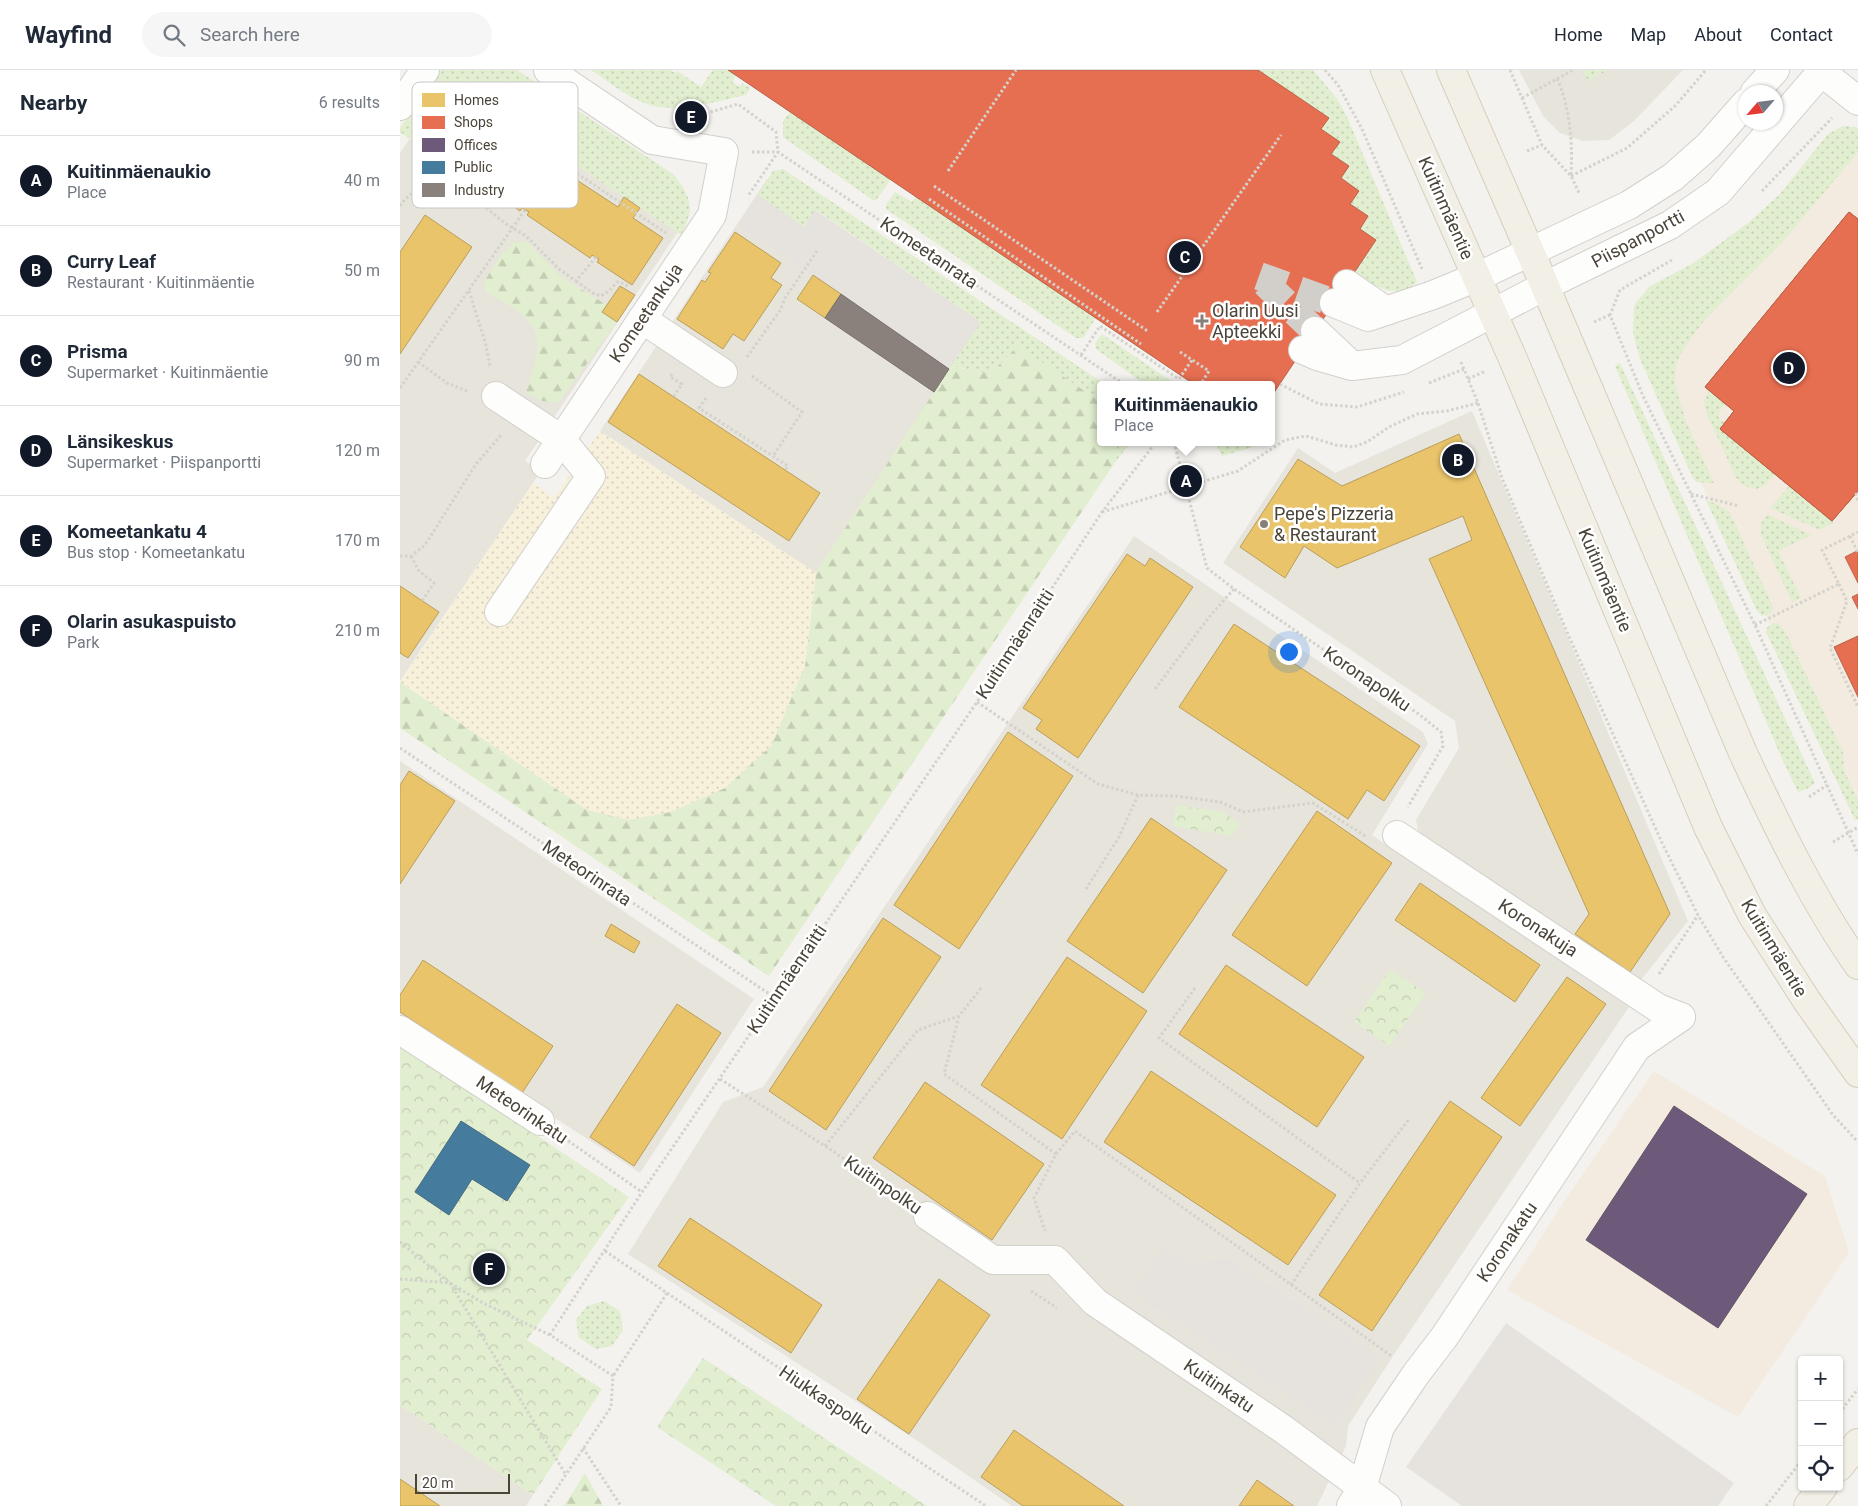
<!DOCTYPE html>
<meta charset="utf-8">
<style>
body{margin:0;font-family:Roboto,sans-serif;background:#f6f6f7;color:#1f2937}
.controls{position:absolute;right:15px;bottom:15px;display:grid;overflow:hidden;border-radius:5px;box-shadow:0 1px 4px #0004}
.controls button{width:45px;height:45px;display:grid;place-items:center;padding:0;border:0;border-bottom:1px solid #e0e1e3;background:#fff;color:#1f2937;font:25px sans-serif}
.compass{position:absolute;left:1338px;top:15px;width:45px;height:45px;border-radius:50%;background:#fff;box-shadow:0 1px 4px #0004;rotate:242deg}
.scale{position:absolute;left:15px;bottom:12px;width:95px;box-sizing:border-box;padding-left:5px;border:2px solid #4b4439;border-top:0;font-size:14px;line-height:18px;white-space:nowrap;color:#4b4439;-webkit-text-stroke:4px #fff;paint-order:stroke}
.you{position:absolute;left:888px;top:581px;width:18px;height:18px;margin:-12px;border:4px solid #fff;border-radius:50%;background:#1a73e8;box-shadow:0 0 0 8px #1a73e833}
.badge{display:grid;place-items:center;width:32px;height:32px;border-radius:50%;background:#111827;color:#fff;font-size:16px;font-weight:700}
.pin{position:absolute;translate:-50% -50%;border:2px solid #fff;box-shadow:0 1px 5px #0006}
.popup{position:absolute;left:697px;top:311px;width:178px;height:65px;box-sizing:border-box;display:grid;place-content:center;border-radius:5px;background:#fff;filter:drop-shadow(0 1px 4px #0005);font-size:16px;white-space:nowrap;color:#747a83}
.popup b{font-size:19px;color:#1f2937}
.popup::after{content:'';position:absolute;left:50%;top:100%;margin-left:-10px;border:10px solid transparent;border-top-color:#fff}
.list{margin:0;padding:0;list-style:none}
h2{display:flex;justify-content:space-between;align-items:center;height:65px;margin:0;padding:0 20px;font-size:21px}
h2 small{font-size:16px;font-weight:400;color:#747a83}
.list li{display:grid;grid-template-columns:32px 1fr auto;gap:15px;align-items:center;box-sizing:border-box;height:90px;padding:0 20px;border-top:1px solid #e0e1e3}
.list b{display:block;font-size:19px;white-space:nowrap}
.list p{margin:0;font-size:16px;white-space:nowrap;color:#747a83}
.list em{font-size:16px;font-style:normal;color:#747a83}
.icon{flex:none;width:28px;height:28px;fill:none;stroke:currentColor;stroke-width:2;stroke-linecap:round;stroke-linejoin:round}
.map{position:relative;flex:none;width:1458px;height:1436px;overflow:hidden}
header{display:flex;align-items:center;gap:30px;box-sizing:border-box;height:70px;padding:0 25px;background:#fff;border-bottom:1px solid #e0e1e3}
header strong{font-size:24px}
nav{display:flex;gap:28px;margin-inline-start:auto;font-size:18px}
.search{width:350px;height:45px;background:#f6f6f7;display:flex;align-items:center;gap:12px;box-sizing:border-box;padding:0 18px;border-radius:28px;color:#747a83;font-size:19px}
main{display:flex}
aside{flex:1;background:#fff}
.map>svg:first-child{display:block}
.residential{fill:#e7e4dc}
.commercial{fill:#f3ebdf}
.grass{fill:url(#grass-dots)}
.forest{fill:url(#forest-firs)}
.sand{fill:url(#sand-dots)}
.park{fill:url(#park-crowns)}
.parking{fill:#e6e3df}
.homes{fill:#e9c46a;stroke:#ba9e5b}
.shops{fill:#e76f51;stroke:#b8624a}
.offices{fill:#6d597a;stroke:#635366}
.public{fill:#457b9d;stroke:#476a7f}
.industry{fill:#8a817c;stroke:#776f68}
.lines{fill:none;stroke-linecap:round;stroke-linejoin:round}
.minor-tunnel{stroke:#d2cfca;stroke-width:28;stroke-dasharray:28 14;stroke-linecap:butt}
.minor-casing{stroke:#d2d0cb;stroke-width:30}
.major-casing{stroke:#d6cebb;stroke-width:30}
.path{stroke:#d3d2cc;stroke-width:3;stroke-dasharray:2.5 2.5;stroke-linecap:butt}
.minor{stroke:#fdfdfc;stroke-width:28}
.major{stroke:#f2efe6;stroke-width:28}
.poi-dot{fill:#868178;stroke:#fff;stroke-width:2}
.labels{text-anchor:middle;stroke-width:5;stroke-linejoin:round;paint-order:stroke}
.street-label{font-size:18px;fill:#4b4439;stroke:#fff}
.poi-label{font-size:18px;fill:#4b4439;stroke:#fff;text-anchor:start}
.key{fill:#fff;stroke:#c9c7c4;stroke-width:1}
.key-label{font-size:14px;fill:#4b4439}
</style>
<header>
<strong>Wayfind</strong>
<div class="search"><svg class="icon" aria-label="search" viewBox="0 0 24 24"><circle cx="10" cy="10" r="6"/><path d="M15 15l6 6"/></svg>Search here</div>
<nav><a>Home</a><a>Map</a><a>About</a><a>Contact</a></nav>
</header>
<main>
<aside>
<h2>Nearby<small>6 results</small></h2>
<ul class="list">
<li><span class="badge">A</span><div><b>Kuitinmäenaukio</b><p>Place</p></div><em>40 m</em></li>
<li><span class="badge">B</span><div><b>Curry Leaf</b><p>Restaurant · Kuitinmäentie</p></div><em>50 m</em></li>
<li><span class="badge">C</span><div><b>Prisma</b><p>Supermarket · Kuitinmäentie</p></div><em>90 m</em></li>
<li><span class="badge">D</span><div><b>Länsikeskus</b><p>Supermarket · Piispanportti</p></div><em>120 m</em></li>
<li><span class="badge">E</span><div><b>Komeetankatu 4</b><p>Bus stop · Komeetankatu</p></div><em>170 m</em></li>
<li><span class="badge">F</span><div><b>Olarin asukaspuisto</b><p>Park</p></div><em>210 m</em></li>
</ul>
</aside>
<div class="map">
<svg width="1458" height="1436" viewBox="0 0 1458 1436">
<defs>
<pattern id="grass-dots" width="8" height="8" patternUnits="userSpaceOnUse" patternTransform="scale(1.25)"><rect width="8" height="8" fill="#e1eecf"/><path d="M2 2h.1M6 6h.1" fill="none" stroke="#c3cdb2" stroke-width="1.8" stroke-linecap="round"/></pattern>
<pattern id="forest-firs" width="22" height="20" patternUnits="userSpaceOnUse" patternTransform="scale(1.25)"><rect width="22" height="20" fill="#e1eecf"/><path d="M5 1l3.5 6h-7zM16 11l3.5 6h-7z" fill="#c3cdb2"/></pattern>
<pattern id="sand-dots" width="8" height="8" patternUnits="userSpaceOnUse" patternTransform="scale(1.25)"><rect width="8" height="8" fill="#f7f0da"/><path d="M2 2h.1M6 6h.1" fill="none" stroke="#d5cfbc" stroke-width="1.8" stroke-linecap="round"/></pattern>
<pattern id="park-crowns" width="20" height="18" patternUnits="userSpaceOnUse" patternTransform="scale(1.25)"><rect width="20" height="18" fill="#e1eecf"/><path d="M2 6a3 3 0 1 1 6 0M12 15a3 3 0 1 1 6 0" fill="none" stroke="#c3cdb2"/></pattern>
</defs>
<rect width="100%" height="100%" fill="#f4f2ee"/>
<g class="residential">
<polygon points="55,0 283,154 125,391 141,401 0,611 0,83"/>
<polygon points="1119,0 1283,0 1234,51 1209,70 1183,71 1160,63 1143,46"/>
<polygon points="367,109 581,252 416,503 200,361"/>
<polygon points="1072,341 1288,851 1237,915 1019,764 1016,750 1059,678 1055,651 823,493 898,378 935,403"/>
<polygon points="734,466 1023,662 1028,674 972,765 1229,937 993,1286 948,1356 946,1376 917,1436 612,1436 522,1374 228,1184 323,1032 363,1017"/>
<polygon points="0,691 354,929 240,1103 0,948"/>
<polygon points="0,1335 133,1425 126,1436 0,1436"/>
</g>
<g class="commercial">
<polygon points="1458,77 1458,737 1270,348 1268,289"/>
<polygon points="1254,1001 1425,1106 1449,1183 1338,1347 1107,1220 1167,1127"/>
</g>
<g class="grass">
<path d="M41 0H117L273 104C292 127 295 139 281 165L153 80 81 30 75 39 55 26 48 35 45 33 40 39 36 37 12 70 0 62V58Z"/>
<path d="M191 0H270L275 3 277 1 301 17 313 0H328L336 5 332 12 340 17 342 13 350 18 346 25C320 31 272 44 247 34 227 27 209 12 191 0Z"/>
<path d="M858 0H913L938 30 948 49 1017 212C997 232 973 215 954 203L976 170 960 159 968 146 950 134 959 121 941 108 931 84 940 72 921 59 929 48Z"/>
<polygon points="1188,0 1209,0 1188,11 1183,2"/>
<polygon points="390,41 491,109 477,129 474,131 383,67 383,52"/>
<polygon points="1443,56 1455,57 1458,59 1458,82 1386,168 1306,248 1286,275 1276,294 1275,314 1286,352 1314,413 1296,412 1291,404 1240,289 1233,263 1234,235 1250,216 1292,194 1348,153 1379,125 1428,64"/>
<path d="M383 99 706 315H701V332L618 277C606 288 594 305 576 302 564 300 562 294 549 299L581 252 416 140 404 157 358 125 373 101Z"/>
<polygon points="495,122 512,132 516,126 696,248 683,268 676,268 486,139 486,135"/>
<polygon points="702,264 777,315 746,315 696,279 695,273"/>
<polygon points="1220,293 1415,713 1407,719 1398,722 1383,691 1215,296"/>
<path d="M1309 320 1325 334C1321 339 1318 342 1319 349L1325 353 1320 359 1376 404 1364 416 1357 419 1347 417 1340 412 1336 408 1306 342 1304 331Z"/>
<polygon points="717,372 731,372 716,391"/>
<polygon points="815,372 855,372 860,375 822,386"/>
<polygon points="1389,416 1434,452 1420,460 1370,438"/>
<polygon points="1306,430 1317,434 1330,443 1374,539 1369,544 1362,546 1357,541"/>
<polygon points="1367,444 1411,465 1378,481 1401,528 1392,532 1361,465 1361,454"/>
<polygon points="1374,553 1379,553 1386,563 1443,682 1444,700 1458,731 1458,749 1455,750 1366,562 1368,556"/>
<polygon points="204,1231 220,1241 223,1260 212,1276 196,1279 179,1268 176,1250 187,1236"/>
</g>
<g class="forest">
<path d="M115 172H127L161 207 207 235 202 242 217 252 158 333 143 331 126 323C129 312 133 301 136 289 145 250 114 238 86 222L84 212 100 186Z"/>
<path d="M618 276 701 332V372H717L716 391 369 906 0 658V612L187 740 405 596 416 503 549 299C561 294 564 300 576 302 594 305 606 288 618 276Z"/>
<polygon points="185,1403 203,1436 164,1436"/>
</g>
<polygon class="sand" points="200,361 416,503 405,596 371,676 325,718 271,742 228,750 187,740 0,612 133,413 154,428"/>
<g class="park">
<polygon points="776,735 823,742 840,754 832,766 773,756"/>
<polygon points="990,899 1026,923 989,976 954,952"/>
<polygon points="0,974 229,1127 127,1270 202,1319 133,1425 0,1335"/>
<polygon points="303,1288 527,1436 376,1436 257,1357"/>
</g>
<g class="parking">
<polygon points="358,125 404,157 415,140 581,252 549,299 338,155"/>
<polygon points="764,1177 790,1195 827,1188 982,1288 935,1355 733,1223"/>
<polygon points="1106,1253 1334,1413 1318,1436 1062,1436 1006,1397"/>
</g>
<g class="homes">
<polygon points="118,69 147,89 153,80 169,91 163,101 218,137 224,127 240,138 233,148 263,168 232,215 197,192 199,189 192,185 190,188 127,145 129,142 122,138 120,141 86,118"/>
<polygon points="25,145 72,177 0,284 0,182"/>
<polygon points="335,162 381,193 371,208 382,215 344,271 333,264 323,279 277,249 302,210 305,212 311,203 308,202"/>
<polygon points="413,205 441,224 425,248 397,229"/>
<polygon points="220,216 235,225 217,252 202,242"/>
<polygon points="239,304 420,423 389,471 208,352"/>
<polygon points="1059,364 1270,844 1230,902 1175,864 1189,844 1029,489 1072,470 1063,446 937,498 904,476 885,508 840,477 898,389 942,416"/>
<polygon points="727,484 745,496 750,488 793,517 678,688 636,659 642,650 623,638"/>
<polygon points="0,516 39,542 8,588 0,583"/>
<polygon points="834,554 1020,676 984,731 967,720 948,749 779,637"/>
<polygon points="608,662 673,706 559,879 494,835"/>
<polygon points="9,701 55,731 0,814 0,715"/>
<polygon points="917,741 992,793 907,916 832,865"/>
<polygon points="751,748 827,800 743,923 667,871"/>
<polygon points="1020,813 1140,895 1115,932 995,850"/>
<polygon points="483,848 541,887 426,1060 369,1021"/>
<polygon points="211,854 240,872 234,883 205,866"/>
<polygon points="667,887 747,941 662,1069 581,1015"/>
<polygon points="23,890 153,976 122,1023 0,942 0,925"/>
<polygon points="826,895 964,987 917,1057 779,964"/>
<polygon points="1167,907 1206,934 1120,1056 1081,1028"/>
<polygon points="277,934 321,963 234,1096 190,1067"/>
<polygon points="751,1001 936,1125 888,1195 704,1072"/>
<polygon points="525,1012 644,1094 592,1170 473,1088"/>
<polygon points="1050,1031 1102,1067 972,1261 919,1225"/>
<polygon points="290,1148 422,1235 391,1283 258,1196"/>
<polygon points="539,1209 590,1245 509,1364 457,1329"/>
<polygon points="614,1360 724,1436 623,1436 581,1407"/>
<polygon points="0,1409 40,1436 0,1436"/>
<polygon points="857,1410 894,1436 839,1436"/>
</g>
<g class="shops">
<polygon points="328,0 858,0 929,48 921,59 940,72 931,84 949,96 941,108 959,121 950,134 968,146 960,159 976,170 871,327 871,315 795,315"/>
<polygon points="1449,142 1458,149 1458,368 1444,384 1458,396 1458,421 1432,451 1320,359 1334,341 1305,317"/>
<polygon points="1449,142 1458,149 1458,421 1432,451 1320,359 1334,341 1305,317"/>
<polygon points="1457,481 1458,481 1458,513 1445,487"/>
<polygon points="1458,524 1458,539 1452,527"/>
<polygon points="1458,566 1458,627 1434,577"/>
</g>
<polygon class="offices" points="1274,1036 1407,1124 1318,1258 1186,1170"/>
<polygon class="public" points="61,1051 130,1095 107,1131 72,1109 49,1145 15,1122"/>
<polygon class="industry" points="441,224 549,299 534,322 425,248"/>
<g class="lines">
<g class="minor-tunnel">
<polyline points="859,206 934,233"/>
<polyline points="865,213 915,261"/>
</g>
<defs>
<g id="minor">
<polyline points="1419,0 1458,31"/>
<polyline points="1355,22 1375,0"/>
<polyline points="0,36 25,0"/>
<polyline points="947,214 986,241"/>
<polyline points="934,233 968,247 1033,225 1077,207 1229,135 1273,107 1308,76 1346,33"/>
<polyline points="242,249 323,303"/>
<polyline points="915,261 948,292"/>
<polyline points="903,280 917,286 952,296 1002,290 1145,216 1270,155 1318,122 1423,0"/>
<polyline points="96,326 161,369 191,406 99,542"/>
<polyline points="145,394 312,145 324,82 252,70 148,0"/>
<polyline points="997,765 1258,938 1281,947"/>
<polyline points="0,960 140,1051"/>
<polyline points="528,1146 593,1190 655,1190 695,1232 883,1359 987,1436"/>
<polyline points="951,1436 962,1418 980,1357 1016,1304 1045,1266 1237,977 1281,947"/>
</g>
<g id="major">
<polyline points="985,0 1113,289 1308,757 1352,845 1407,931 1458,1003"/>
<path d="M1051 0 1145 216 1343 683C1377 756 1412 829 1458 895"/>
<polyline points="1439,1397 1458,1373"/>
<polyline points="1408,1436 1423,1417"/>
</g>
</defs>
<use href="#minor" class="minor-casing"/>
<use href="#major" class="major-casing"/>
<g class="path">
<polyline points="925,0 938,15 962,59 1022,199"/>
<polyline points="1110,0 1142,75 1171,106 1180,125"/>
<path d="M1157 9C1170 35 1173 76 1171 105"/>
<polyline points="1122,28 1173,0"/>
<polyline points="296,46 338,34 376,62 378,82 348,126"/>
<polyline points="1127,81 1142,75"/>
<polyline points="352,82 378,82 725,315"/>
<polyline points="548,101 616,0"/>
<polyline points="1171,106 1227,78 1275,36 1306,0"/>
<polyline points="534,116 749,262"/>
<polyline points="1362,121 1432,48"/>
<polyline points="529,129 741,274"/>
<path d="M0 136C8 123 29 110 45 113 52 115 61 120 68 123"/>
<path d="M196 187 176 211 159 199 126 166 106 154 68 123C67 104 70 72 90 63 95 61 103 60 109 58L266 163"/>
<polyline points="1272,190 1220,220 1210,245 1243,326 1355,555 1458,784"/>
<polyline points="176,211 193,223 201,226 209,221 217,212 222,213 229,217"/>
<polyline points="69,221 86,275 90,296"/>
<polyline points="757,242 881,65"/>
<polyline points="1194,252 1210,245"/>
<polyline points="780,282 809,301 800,315"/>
<polyline points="681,285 700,256 779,309 792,290"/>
<polyline points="347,287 381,239 385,228 417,181"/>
<polyline points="18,292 47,313 67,321"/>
<polyline points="1061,292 1078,333 1102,408 1167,562 1263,775 1298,845 1323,887 1433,1045 1458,1072"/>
<polyline points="272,304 270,307 282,314 273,327"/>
<polyline points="352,306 402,342 373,386"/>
<polyline points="1068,309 1086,301"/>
<polyline points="1029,313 1064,299"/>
<polyline points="880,314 919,334 957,337 1004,322"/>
<polyline points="0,318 125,140"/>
<polyline points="306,328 299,338 388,396 385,400"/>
<polyline points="774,372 807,498 834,519 1020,645 1041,662 1043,676 1008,737"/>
<polyline points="1456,423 1458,432"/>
<polyline points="1291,424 1339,436"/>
<polyline points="702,442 838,401 885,370 906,366 936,375 953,377 967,372 989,357 1017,344 1047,341 1078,333"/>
<polyline points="1450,466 1458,483"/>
<polyline points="0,486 11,486 25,475 76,394 102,364"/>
<polyline points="11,486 19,501 34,513 22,531"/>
<polyline points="1439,514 1447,531 1430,578 1458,637"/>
<polyline points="1355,555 1439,514 1422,480 1458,462"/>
<polyline points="755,619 809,547 834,519"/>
<polyline points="577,632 698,714 738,725 775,726 820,732 843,742 913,733 967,767"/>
<polyline points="0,678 374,927"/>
<polyline points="1409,727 1427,715"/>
<polyline points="1433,772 1458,757"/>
<polyline points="686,819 719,767 738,725"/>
<polyline points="1259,904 1298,845"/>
<polyline points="795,918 759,968 960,1113"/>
<polyline points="559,946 544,1004 656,1084 634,1128 645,1161"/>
<polyline points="320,1009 425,1076 505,1130"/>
<polyline points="164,1068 242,1122"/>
<polyline points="425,1076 518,960 559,946 582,917"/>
<polyline points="656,1084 675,1061 993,1287"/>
<polyline points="0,1172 50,1213 83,1233 150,1265"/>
<polyline points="205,1181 267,1223 213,1306"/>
<polyline points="0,1209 50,1213 166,1405"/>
<polyline points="891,1215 960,1113 1010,1048"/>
<polyline points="631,1221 657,1238"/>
<polyline points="267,1223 586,1436"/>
<polyline points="1439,1343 1458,1319"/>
<polyline points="183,1378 221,1436"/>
<polyline points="145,1436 211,1337 213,1306 150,1265 242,1122 577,632 702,442 756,372"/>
<polyline points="1366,1436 1402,1390"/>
</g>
<use href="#minor" class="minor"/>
<use href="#major" class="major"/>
</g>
<g class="poi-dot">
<path d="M799.5 243.5h5v5h5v5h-5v5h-5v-5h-5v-5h5z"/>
<circle cx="864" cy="454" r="5"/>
</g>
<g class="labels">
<g class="street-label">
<text transform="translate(1046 138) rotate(66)" y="6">Kuitinmäentie</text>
<text transform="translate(1238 169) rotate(-28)" y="6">Piispanportti</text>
<text transform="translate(529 183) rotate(34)" y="6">Komeetanrata</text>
<text transform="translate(246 243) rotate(-56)" y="6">Komeetankuja</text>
<text transform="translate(1205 510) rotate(67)" y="6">Kuitinmäentie</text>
<text transform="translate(615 574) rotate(-57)" y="6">Kuitinmäenraitti</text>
<text transform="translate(967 609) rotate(34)" y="6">Koronapolku</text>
<text transform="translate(187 803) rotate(34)" y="6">Meteorinrata</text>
<text transform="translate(1138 858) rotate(33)" y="6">Koronakuja</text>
<text transform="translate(1374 878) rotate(59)" y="6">Kuitinmäentie</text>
<text transform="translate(387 909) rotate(-56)" y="6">Kuitinmäenraitti</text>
<text transform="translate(122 1040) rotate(34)" y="6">Meteorinkatu</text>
<text transform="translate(483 1115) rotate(34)" y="6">Kuitinpolku</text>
<text transform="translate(1107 1172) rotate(-56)" y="6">Koronakatu</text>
<text transform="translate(819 1316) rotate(34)" y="6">Kuitinkatu</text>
<text transform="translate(426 1330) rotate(34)" y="6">Hiukkaspolku</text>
</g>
<g class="poi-label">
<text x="812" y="247">Olarin Uusi<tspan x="812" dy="21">Apteekki</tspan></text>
<text x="874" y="450">Pepe's Pizzeria<tspan x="874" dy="21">&amp; Restaurant</tspan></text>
</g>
</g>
<rect x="12" y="12" width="166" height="126" rx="8" class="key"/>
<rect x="22" y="23" width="23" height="14" fill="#e9c46a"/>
<rect x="22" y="46" width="23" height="13" fill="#e76f51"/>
<rect x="22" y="68" width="23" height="14" fill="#6d597a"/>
<rect x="22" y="91" width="23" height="13" fill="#457b9d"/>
<rect x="22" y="113" width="23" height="14" fill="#8a817c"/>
<g class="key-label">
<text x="54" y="35">Homes</text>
<text x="54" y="57">Shops</text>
<text x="54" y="80">Offices</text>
<text x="54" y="102">Public</text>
<text x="54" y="125">Industry</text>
</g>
</svg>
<div class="controls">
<button>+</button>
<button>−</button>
<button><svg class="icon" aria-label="locate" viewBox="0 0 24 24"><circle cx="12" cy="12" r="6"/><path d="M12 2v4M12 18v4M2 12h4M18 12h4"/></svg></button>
</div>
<svg class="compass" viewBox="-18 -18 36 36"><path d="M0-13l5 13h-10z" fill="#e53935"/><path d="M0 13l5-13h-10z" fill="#747a83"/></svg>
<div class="scale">20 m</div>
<div class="you"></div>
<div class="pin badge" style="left:786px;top:411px">A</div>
<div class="popup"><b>Kuitinmäenaukio</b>Place</div>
<div class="pin badge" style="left:1058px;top:390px">B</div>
<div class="pin badge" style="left:785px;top:187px">C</div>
<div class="pin badge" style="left:1389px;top:298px">D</div>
<div class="pin badge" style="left:291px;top:47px">E</div>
<div class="pin badge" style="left:89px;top:1199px">F</div>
</div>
</main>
